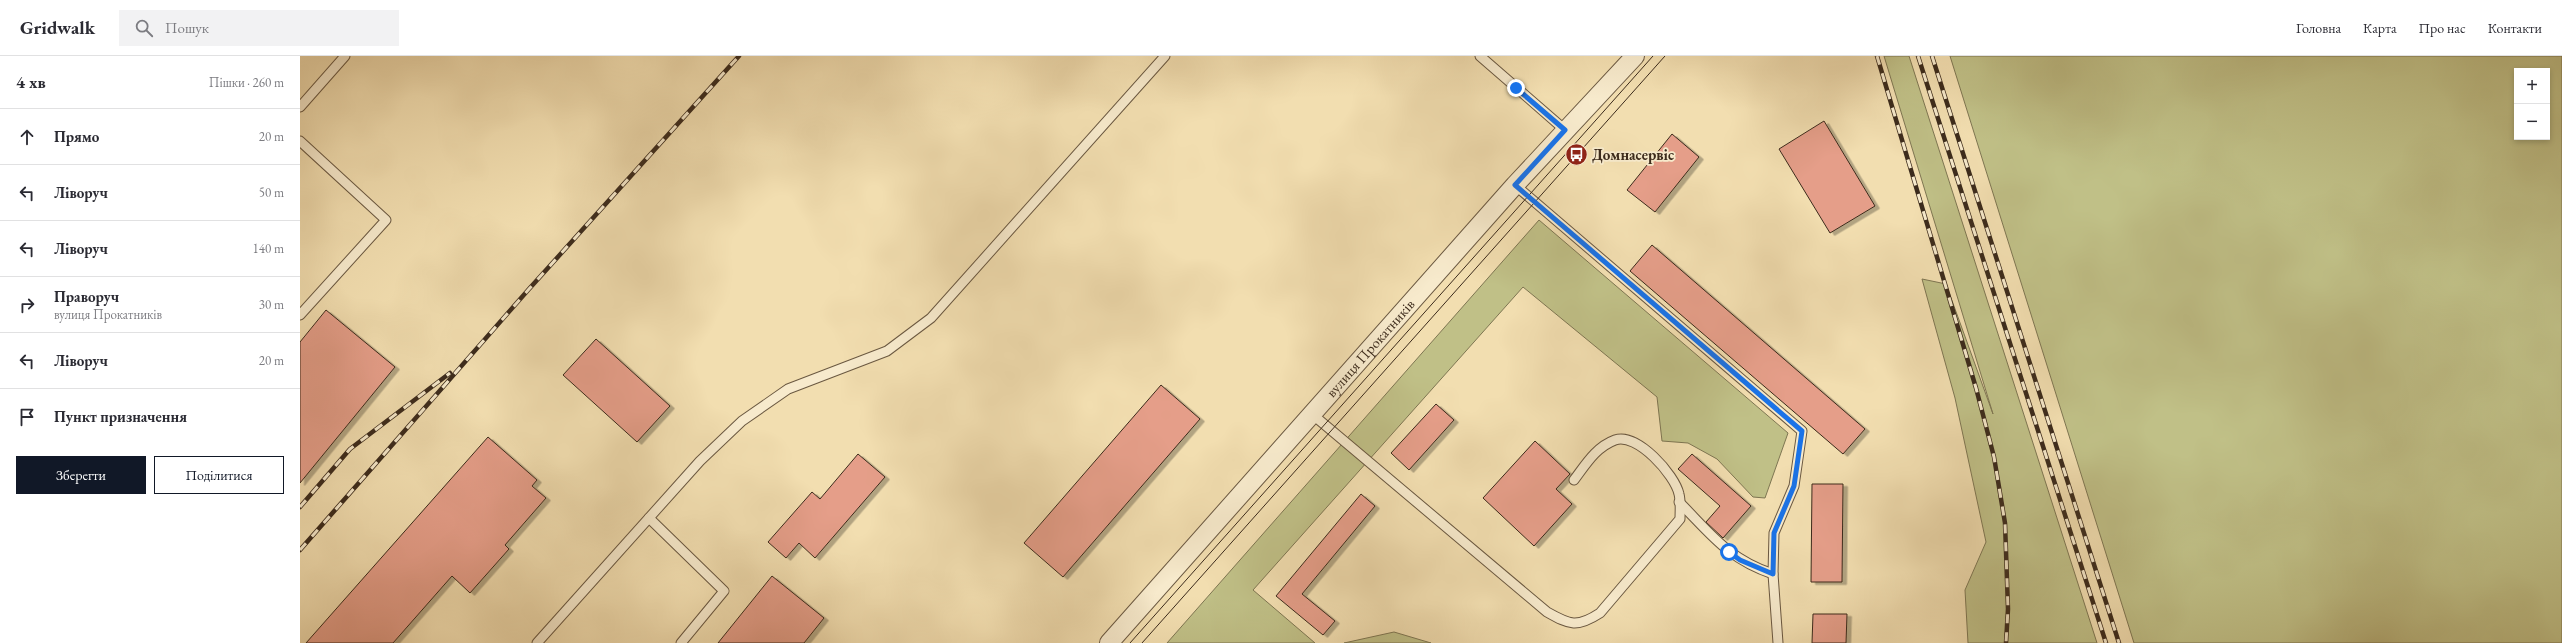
<!DOCTYPE html>
<html lang="uk">
<meta charset="utf-8">
<style>
body{margin:0;font-family:"EB Garamond",serif;background:#f2f2f3;color:#2b2b33}
.controls{position:absolute;right:12px;top:12px;display:grid;overflow:hidden;border-radius:0px;box-shadow:0 2px 6px #0003}
.controls button{width:36px;height:36px;display:grid;place-items:center;padding:0;border:0;border-bottom:1px solid #e1e1e2;background:#fff;color:#2b2b33;font:20px sans-serif}
.stop{position:absolute;width:12px;height:12px;margin:-9px;border:3px solid #1a73e8;border-radius:50%;background:#fff}
.stop.end{background:#1a73e8;border-color:#fff;box-shadow:0 1px 4px #0008}
.list{margin:0;padding:0;list-style:none}
h2{display:flex;justify-content:space-between;align-items:center;height:52px;margin:0;padding:0 16px;font-size:17px}
h2 small{font-size:13px;font-weight:400;color:#7c7c81}
.list li{display:grid;grid-template-columns:26px 1fr auto;gap:12px;align-items:center;box-sizing:border-box;height:56px;padding:0 16px;border-top:1px solid #e1e1e2}
.list b{display:block;font-size:15px;white-space:nowrap}
.list p{margin:0;font-size:13px;white-space:nowrap;color:#7c7c81}
.list em{font-size:13px;font-style:normal;color:#7c7c81}
.actions{display:flex;gap:8px;padding:12px 16px}
.actions a{flex:1;padding:9px 0;border:1px solid #111827;border-radius:0px;text-align:center;font-size:14px;color:#111827}
.actions .main{background:#111827;color:#fff}
.icon{flex:none;width:22px;height:22px;fill:none;stroke:currentColor;stroke-width:2;stroke-linecap:round;stroke-linejoin:round}
.map{position:relative;flex:none;width:2262px;height:587px;overflow:hidden}
header{display:flex;align-items:center;gap:24px;box-sizing:border-box;height:56px;padding:0 20px;background:#fff;border-bottom:1px solid #e1e1e2}
header strong{font-size:19px}
nav{display:flex;gap:22px;margin-inline-start:auto;font-size:14px}
.search{width:280px;height:36px;background:#f2f2f3;display:flex;align-items:center;gap:10px;box-sizing:border-box;padding:0 14px;border-radius:0px;color:#7c7c81;font-size:15px}
main{display:flex}
aside{flex:1;background:#fff}
.map>svg:first-child{display:block}
.green{fill:#c0c087;stroke:#7e7652;fill-rule:evenodd}
.building{fill:#e59e89;stroke:#3c2b1c;filter:url(#shadow)}
.lines{fill:none;stroke-linecap:round;stroke-linejoin:round}
.service-casing{stroke:#6a5841;stroke-width:11}
.minor-casing{stroke:#6a5841;stroke-width:20}
.service{stroke:#f7eacc;stroke-width:9}
.minor{stroke:#f7eacc;stroke-width:18}
.tram{stroke:#3c2b1c;stroke-width:1}
.rail-casing{stroke:#3c2b1c;stroke-width:4.5}
.rail{stroke:#f7eacc;stroke-width:3;stroke-dasharray:9;stroke-linecap:butt}
.route{stroke:#1a73e8;stroke-width:5}
.labels{text-anchor:middle;stroke-width:3.5;stroke-linejoin:round;paint-order:stroke}
.poi-label{font-size:15px;font-weight:bold;fill:#3c2b1c;stroke:#f7eacc;text-anchor:start}
.street-label{font-size:15px;fill:#3c2b1c;stroke:#f7eacc}
</style>
<header>
<strong>Gridwalk</strong>
<div class="search"><svg class="icon" aria-label="search" viewBox="0 0 24 24"><circle cx="10" cy="10" r="6"/><path d="M15 15l6 6"/></svg>Пошук</div>
<nav><a>Головна</a><a>Карта</a><a>Про нас</a><a>Контакти</a></nav>
</header>
<main>
<aside>
<h2>4 хв<small>Пішки · 260 m</small></h2>
<ul class="list">
<li><svg class="icon" aria-label="ahead" viewBox="0 0 24 24"><path d="M12 20V5M6 11l6-6 6 6"/></svg><div><b>Прямо</b></div><em>20 m</em></li>
<li><svg class="icon" aria-label="left" viewBox="0 0 24 24"><path d="M17 20v-9H6M10 6l-5 5 5 5"/></svg><div><b>Ліворуч</b></div><em>50 m</em></li>
<li><svg class="icon" aria-label="left" viewBox="0 0 24 24"><path d="M17 20v-9H6M10 6l-5 5 5 5"/></svg><div><b>Ліворуч</b></div><em>140 m</em></li>
<li><svg class="icon" aria-label="right" viewBox="0 0 24 24"><path d="M7 20v-9h11M14 6l5 5-5 5"/></svg><div><b>Праворуч</b><p>вулиця Прокатників</p></div><em>30 m</em></li>
<li><svg class="icon" aria-label="left" viewBox="0 0 24 24"><path d="M17 20v-9H6M10 6l-5 5 5 5"/></svg><div><b>Ліворуч</b></div><em>20 m</em></li>
<li><svg class="icon" aria-label="arrive" viewBox="0 0 24 24"><path d="M6 21V4h12l-3 4 3 4H6"/></svg><div><b>Пункт призначення</b></div></li>
</ul>
<div class="actions"><a class="main">Зберегти</a><a>Поділитися</a></div>
</aside>
<div class="map">
<svg width="2262" height="587" viewBox="0 0 2262 587">
<defs>
<filter id="shadow"><feDropShadow dx="4.5" dy="2.5" stdDeviation="0" flood-color="#0004"/></filter>
</defs>
<rect width="100%" height="100%" fill="#f2deb0"/>
<filter id="stains"><feTurbulence type="fractalNoise" baseFrequency=".005" numOctaves="4"/><feColorMatrix values="0 0 0 0 .2 0 0 0 0 .09 0 0 0 0 .02 0 0 0 .5 -.17"/></filter>
<radialGradient id="worn" r=".72"><stop offset=".6" stop-color="#630" stop-opacity="0"/><stop offset="1" stop-color="#630" stop-opacity=".3"/></radialGradient>
<g class="green">
<polygon points="1584,0 1609,0 1797,587 1668,587 1665,534 1686,486 1655,342 1622,223 1646,228 1693,358"/>
<path d="M1650 0H2262V587H1834ZM2217 15H2247V81H2217Z"/>
<polygon points="1239,164 1488,377 1465,442 1453,441 1417,403 1388,387 1362,385 1357,341 1223,231 953,534 1015,587 867,587"/>
<polygon points="1094,576 1131,587 1044,587"/>
</g>
<g class="building">
<polygon points="1524,65 1575,150 1530,177 1479,93"/>
<polygon points="1372,78 1399,101 1355,156 1327,134"/>
<polygon points="1352,189 1565,373 1543,398 1330,215"/>
<polygon points="26,254 95,311 0,427 0,286"/>
<polygon points="296,283 370,350 337,386 263,319"/>
<polygon points="861,329 900,363 763,521 724,487"/>
<polygon points="1136,348 1154,364 1109,414 1091,397"/>
<polygon points="188,381 237,424 232,430 246,442 205,489 209,493 170,537 152,520 93,587 6,587"/>
<polygon points="1235,385 1270,418 1256,433 1272,448 1234,490 1183,442"/>
<polygon points="558,398 585,421 515,502 499,487 486,502 468,486 512,436 520,443"/>
<polygon points="1392,398 1451,450 1423,482 1406,466 1420,450 1378,413"/>
<polygon points="1512,428 1543,428 1542,526 1511,526"/>
<polygon points="1061,438 1075,450 1002,538 1035,565 1023,579 976,540"/>
<polygon points="472,520 524,562 504,587 418,587"/>
<polygon points="1513,558 1547,558 1546,587 1512,587"/>
</g>
<g class="lines">
<defs>
<g id="service">
<polyline points="1180,0 1265,74"/>
<polyline points="0,51 45,0"/>
<polyline points="0,85 86,164 0,259"/>
<polyline points="1215,129 1502,375 1494,430 1474,477 1473,518 1478,587"/>
<path d="M1012 358 1247 556C1270 569 1277 572 1300 557L1380 463C1380 455 1381 446 1379 438 1375 419 1337 376 1315 384 1296 391 1286 408 1274 424"/>
<path d="M1379 446C1411 478 1428 503 1473 518"/>
<polyline points="349,462 424,535 381,587"/>
<polyline points="237,587 400,405 442,365 488,333 587,295 631,262 865,0"/>
</g>
<g id="minor">
<path id="s1" d="M809 587 1215 129 1335 0"/>
</g>
</defs>
<use href="#service" class="service-casing"/>
<use href="#minor" class="minor-casing"/>
<use href="#service" class="service"/>
<use href="#minor" class="minor"/>
<g class="tram">
<polyline points="830,587 1353,0"/>
<polyline points="842,587 1365,0"/>
</g>
<defs>
<g id="rail">
<polyline points="1577,0 1676,332 1694,401 1705,467 1708,553 1706,587"/>
<polyline points="1618,0 1806,587"/>
<polyline points="1632,0 1819,587"/>
<polyline points="0,451 50,393 150,317"/>
<polyline points="0,494 229,233 439,0"/>
</g>
</defs>
<use href="#rail" class="rail-casing"/>
<use href="#rail" class="rail"/>
</g>
<g class="lines">
<polyline class="route" points="1216,32 1265,74 1215,129 1502,375 1494,430 1474,477 1473,518 1440,504 1429,496"/>
</g>
<defs>
<symbol id="bus-disc" viewBox="-11 -11 22 22"><circle r="9.5" fill="#8f2418" stroke="#f7eacc"/><path d="M-5-6H5V4H4V6H2V4H-2V6H-4V4H-5ZM-3.5-4V0h7V-4ZM-3.5 1.2v1.5H-2V1.2ZM2 1.2v1.5H3.5V1.2Z" fill="#fff"/></symbol>
</defs>
<g fill-rule="evenodd">
<use href="#bus-disc" x="1264" y="86" width="25" height="25"/>
</g>
<g class="labels">
<g class="poi-label">
<text x="1292" y="104">Домнасервіс</text>
</g>
<g class="street-label">
<text dy="5" stroke="none"><textPath href="#s1" startOffset="394">вулиця Прокатників</textPath></text>
</g>
</g>
<rect width="100%" height="100%" filter="url(#stains)"/>
<rect width="100%" height="100%" fill="url(#worn)"/>
</svg>
<div class="controls">
<button>+</button>
<button>−</button>
</div>
<div class="stop" style="left:1429px;top:496px"></div>
<div class="stop end" style="left:1216px;top:32px"></div>
</div>
</main>
